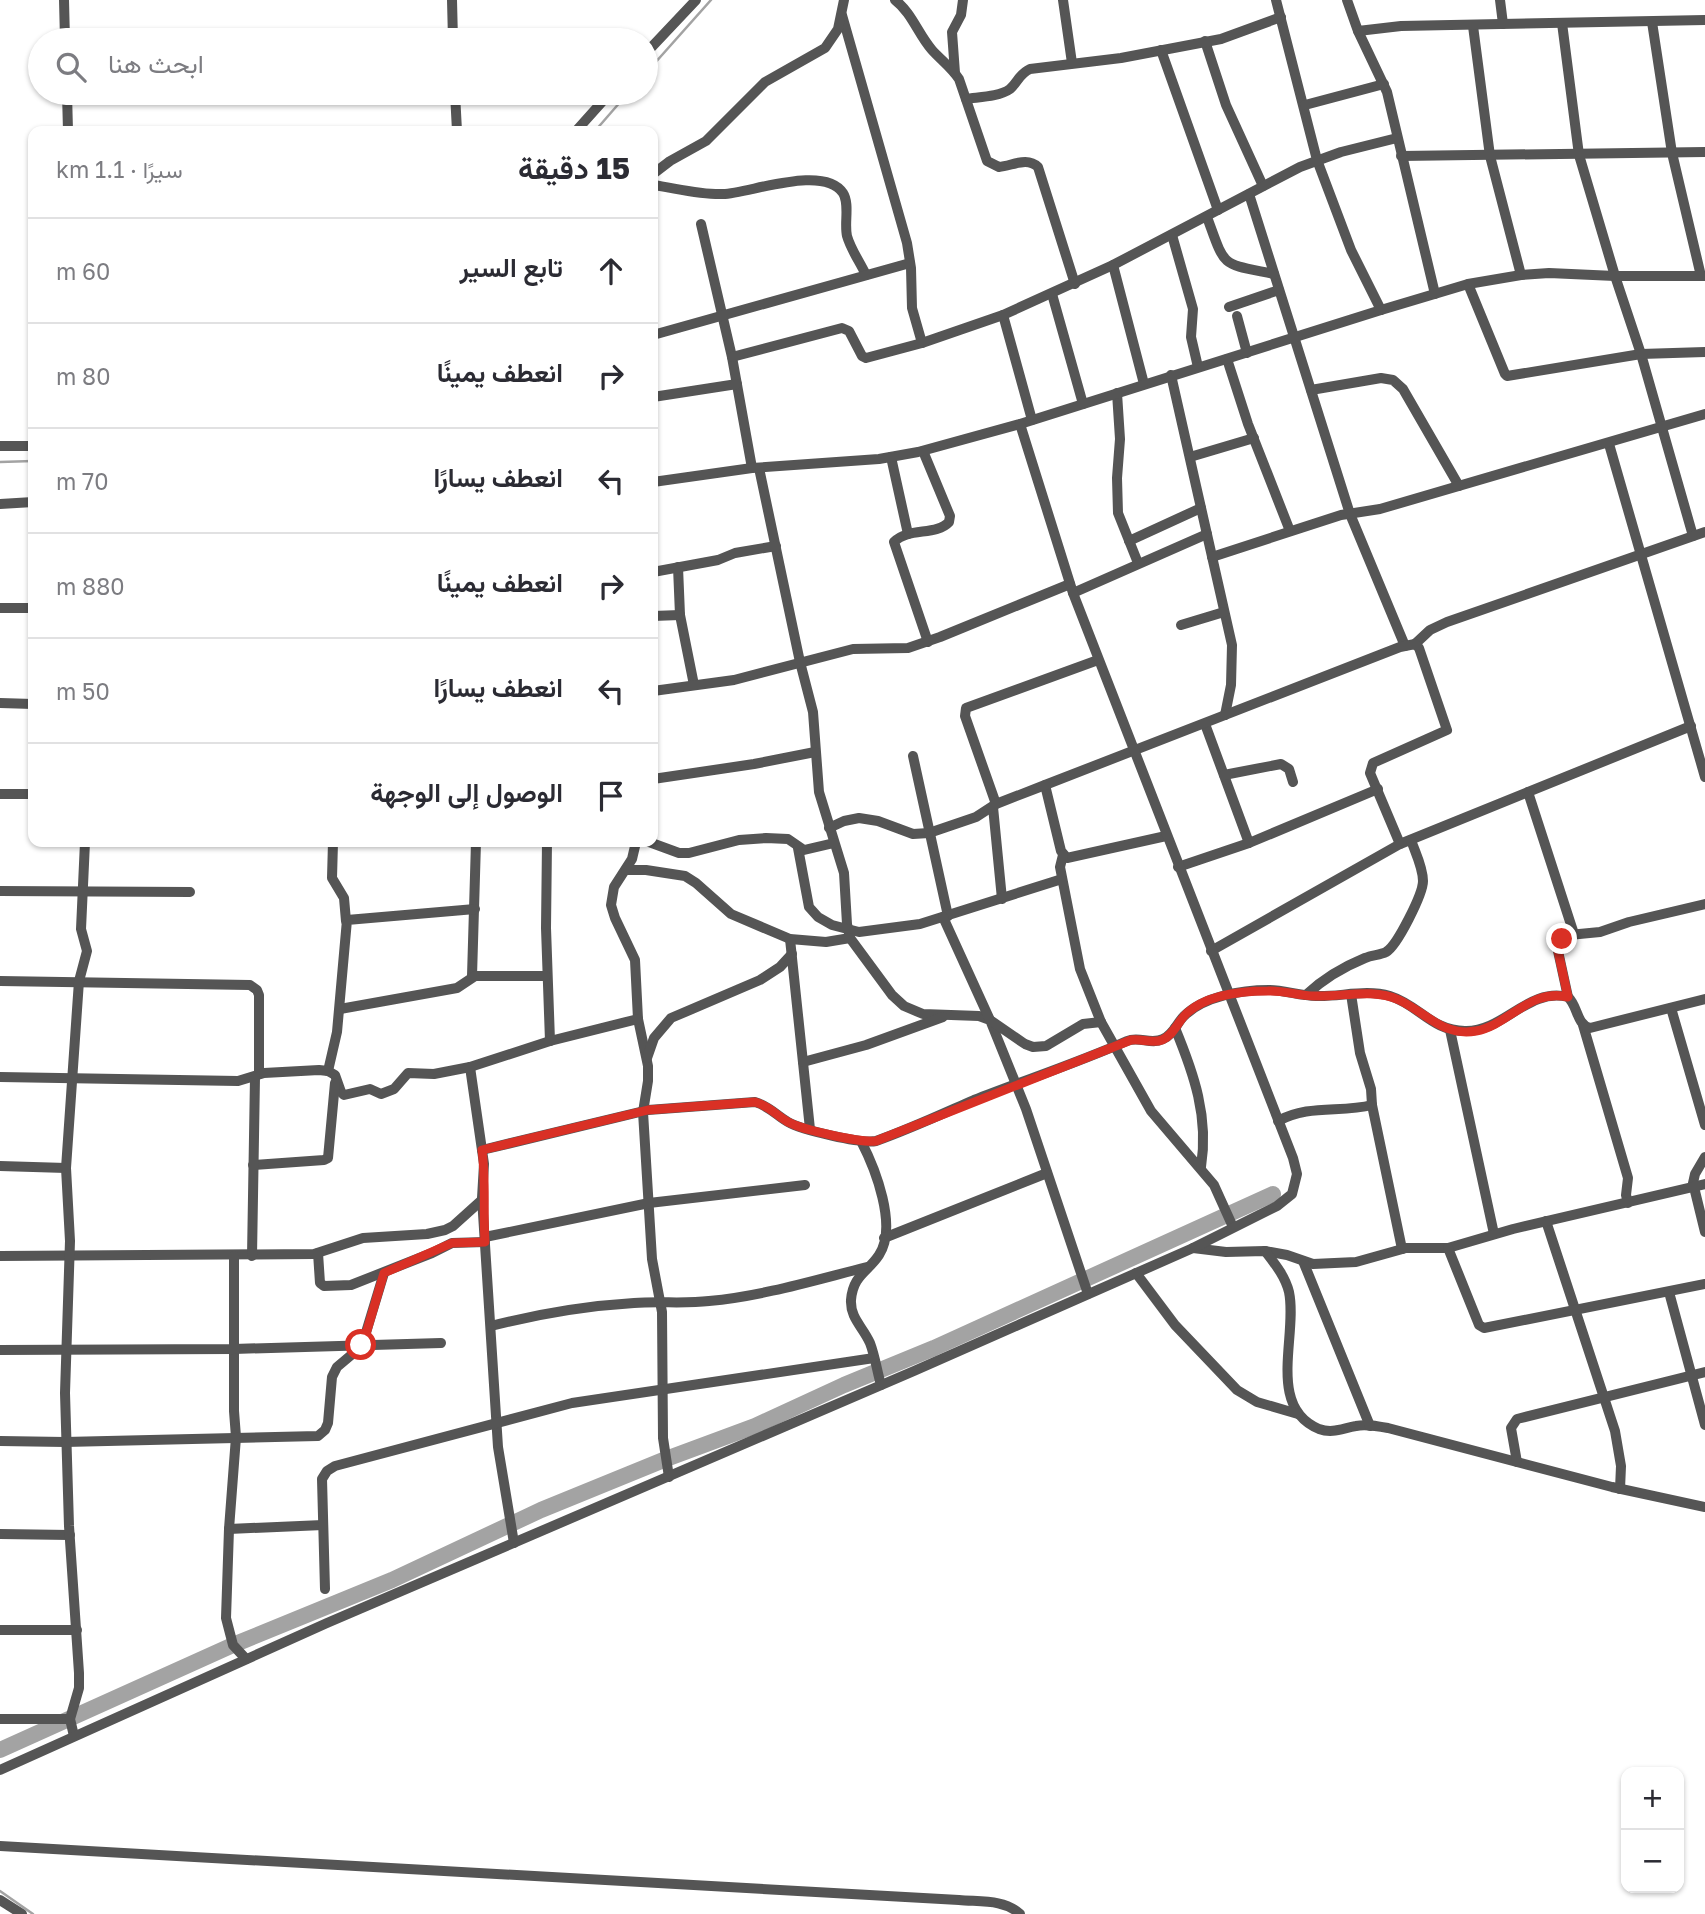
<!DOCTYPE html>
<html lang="ar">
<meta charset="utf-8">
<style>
body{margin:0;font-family:"Golos Text",Vazirmatn,sans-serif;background:#f2f2f3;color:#2b2b33;direction:rtl}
.controls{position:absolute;right:21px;bottom:21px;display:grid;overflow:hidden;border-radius:14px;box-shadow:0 2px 5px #0004}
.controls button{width:63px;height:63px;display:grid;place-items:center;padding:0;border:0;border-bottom:2px solid #e1e1e2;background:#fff;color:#2b2b33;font:35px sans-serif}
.stop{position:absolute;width:21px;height:21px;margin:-16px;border:5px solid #d93025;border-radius:50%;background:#fff}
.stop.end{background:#d93025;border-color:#fff;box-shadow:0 2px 7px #0008}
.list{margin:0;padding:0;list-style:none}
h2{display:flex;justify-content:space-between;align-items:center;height:91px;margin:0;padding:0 28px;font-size:30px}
h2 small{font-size:23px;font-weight:400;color:#7c7c81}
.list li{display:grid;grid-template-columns:46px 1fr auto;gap:21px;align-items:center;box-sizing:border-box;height:105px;padding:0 28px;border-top:2px solid #e1e1e2}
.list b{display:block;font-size:26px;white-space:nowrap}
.list em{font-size:23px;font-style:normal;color:#7c7c81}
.icon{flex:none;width:38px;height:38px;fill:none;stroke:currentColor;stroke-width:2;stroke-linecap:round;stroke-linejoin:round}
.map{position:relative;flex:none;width:1705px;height:1914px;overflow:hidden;direction:ltr}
.search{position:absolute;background:#fff;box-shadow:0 2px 5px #0004;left:28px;top:28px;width:630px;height:77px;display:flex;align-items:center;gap:18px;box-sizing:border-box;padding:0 24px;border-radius:38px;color:#7c7c81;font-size:26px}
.panel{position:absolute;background:#fff;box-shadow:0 2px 5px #0004;left:28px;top:126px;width:630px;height:721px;border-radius:14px;direction:rtl}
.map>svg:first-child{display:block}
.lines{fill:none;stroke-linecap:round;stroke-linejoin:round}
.stream{stroke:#a3a3a3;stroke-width:2.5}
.river{stroke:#a3a3a3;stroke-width:16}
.street{stroke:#555;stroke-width:10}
.route{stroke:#d93025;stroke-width:9}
</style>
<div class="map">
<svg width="1705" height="1914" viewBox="0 0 1705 1914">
<rect width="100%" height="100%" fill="#fff"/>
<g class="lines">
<g class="stream">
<polyline points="646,73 711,0"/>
<polyline points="595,131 628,93"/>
<polyline points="0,462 33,461"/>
<polyline points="0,1891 33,1914"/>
</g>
<polyline class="river" points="0,1750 233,1645 392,1580 541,1510 666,1459 755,1426 844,1385 934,1348 1273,1194"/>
<g class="street">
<polyline points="64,0 65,40"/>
<polyline points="452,0 453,40"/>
<path d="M895 0C912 13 918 34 932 50 941 60 951 67 959 79L987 161 999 167C1012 166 1027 156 1038 167L1075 284"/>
<polyline points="1063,0 1072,63"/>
<polyline points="1276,0 1317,160 1351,250 1381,310"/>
<polyline points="1347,0 1358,31 1387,92 1435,294"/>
<polyline points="1500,0 1503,24"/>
<polyline points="842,15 907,243 911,268 912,308 922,343"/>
<polyline points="1652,22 1672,153 1701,276"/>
<polyline points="1562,23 1579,155 1615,276 1641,354 1693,536"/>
<polyline points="1473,26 1490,156 1521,275"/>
<polyline points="1358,31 1401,26 1705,20"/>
<polyline points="1205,41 1226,105 1263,186"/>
<polyline points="1161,50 1218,210"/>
<polyline points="646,53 696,0"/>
<polyline points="955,73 952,32 961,15 963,0"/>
<polyline points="67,93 68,131"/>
<polyline points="455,93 457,131"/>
<path d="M966 99C979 97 999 97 1010 89 1018 82 1019 74 1030 69L1121 58 1221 39 1281 17"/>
<polyline points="1305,105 1384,84"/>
<polyline points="576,131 610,93"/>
<polyline points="1401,156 1705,152"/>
<polyline points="653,174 670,161 706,141 765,82 825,48 838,29 844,0"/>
<path d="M653 185C675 188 700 195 723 194 750 193 824 164 843 193 850 204 844 223 847 236 851 250 860 262 866 275"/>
<polyline points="1249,194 1350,514 1405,646"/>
<path d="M1207 217C1226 269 1220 263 1274 274"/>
<polyline points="701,224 732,357 752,468"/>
<polyline points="1172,235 1193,309 1191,337 1198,367"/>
<polyline points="1113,265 1144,384"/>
<polyline points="1468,284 1505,374 1507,376 1641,354 1705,352"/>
<polyline points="1052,294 1083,404"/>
<polyline points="1229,307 1279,290"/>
<polyline points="1003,315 1032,420"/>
<polyline points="1237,316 1247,353"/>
<polyline points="653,335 910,263"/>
<polyline points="732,357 842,328 849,331 862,356 866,358 922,343 1003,315 1113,265 1300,167 1341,152 1397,138"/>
<polyline points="1227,359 1248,424 1290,531"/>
<polyline points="1171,375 1232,645 1231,685 1225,715"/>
<polyline points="1311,390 1381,378 1393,380 1403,389 1459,486"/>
<polyline points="1117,393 1120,439 1117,478 1118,513 1138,563"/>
<polyline points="653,397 737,384"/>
<polyline points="1609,444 1705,777"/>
<polyline points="0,446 33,446"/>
<path d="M923 451 950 516 949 522C936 536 908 527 894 542L928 642"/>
<polyline points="891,457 908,534"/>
<polyline points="1190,457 1254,438"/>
<polyline points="759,468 800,662 813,712 819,792 844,873 847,924 850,938 892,995 904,1006 923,1014 979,1016 990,1020 1026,1109 1088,1294"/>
<polyline points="653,482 752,468 879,459 918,452 1020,424 1381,310 1468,284 1521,275 1549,273 1615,276 1705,276"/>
<polyline points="0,504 33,502"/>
<polyline points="1129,541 1201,508"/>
<polyline points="1212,557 1341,515 1380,509 1705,414"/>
<polyline points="678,567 680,615 694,685"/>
<polyline points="653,572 718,560 735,553 776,546"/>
<polyline points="1073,593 1207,534"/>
<polyline points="0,608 33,608"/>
<polyline points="653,616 680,615"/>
<polyline points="1181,625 1224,612"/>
<polyline points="1415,644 1430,630 1447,622 1705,532"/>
<polyline points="653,691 734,680 853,649 908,648 940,637 1070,584"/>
<polyline points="0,703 33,704"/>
<polyline points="1205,724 1249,843"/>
<polyline points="913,756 948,916"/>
<polyline points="1224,775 1281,764 1289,769 1293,782"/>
<polyline points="653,779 754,764 815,752"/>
<polyline points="1045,785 1061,851 1067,858 1166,836"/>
<polyline points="1528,792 1574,934"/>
<polyline points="0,794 33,794"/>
<polyline points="996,804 965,716 966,708 1098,660"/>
<polyline points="993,807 1002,899"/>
<polyline points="829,828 844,821 859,818 878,821 913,834 929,833 976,817 996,804 1045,785 1400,647 1415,644 1419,648 1447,730 1373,763 1370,773 1400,844"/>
<polyline points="333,842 332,878 344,898 346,921"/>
<polyline points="547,842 546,928 550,1041"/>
<polyline points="636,842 632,859 614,887 611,905 615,918 635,960 638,1019 648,1066 648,1081 643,1112 652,1259 662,1312 663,1438 669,1477"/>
<polyline points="649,842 679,853 689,853 739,840 766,838 788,839 804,850 834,843"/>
<polyline points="798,848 809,907 818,917 832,925 859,932 920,924 1062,879"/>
<polyline points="1063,855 1060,867 1080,969 1101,1022 1151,1111 1214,1185 1233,1227"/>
<polyline points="1178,867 1249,843 1378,789"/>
<polyline points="626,870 646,870 685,876 696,883 731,914 790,939 826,942 850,938"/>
<polyline points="0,891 190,892"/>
<polyline points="943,917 990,1020 1025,1044 1033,1047 1046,1046 1083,1024 1101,1022"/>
<polyline points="790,939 810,1129"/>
<polyline points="1211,951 1400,844 1691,726"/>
<polyline points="472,976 476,842"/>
<polyline points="0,981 250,985 257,990 259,995 259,1074"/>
<polyline points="1351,994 1360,1053 1371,1089 1372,1105 1402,1249"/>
<path d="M1306 995C1323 979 1343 967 1365 958 1372 955 1380 955 1386 952 1397 946 1423 894 1423 881 1423 867 1415 852 1411 840"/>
<polyline points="1568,997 1558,951 1564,938 1569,935 1600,932 1629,922 1705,904"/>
<polyline points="1671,1008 1705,1125"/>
<polyline points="340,1009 457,988 475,976 546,976"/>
<polyline points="1583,1025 1628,1178 1626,1195 1628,1203"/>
<path d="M1175 1028C1194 1074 1209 1117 1201 1167"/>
<polyline points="1450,1030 1494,1234"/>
<polyline points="647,1058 654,1038 671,1018 760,980 780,967 792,954"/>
<polyline points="803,1062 866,1045 943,1017"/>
<polyline points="470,1067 484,1164 482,1198 498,1447 514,1543"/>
<polyline points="328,1071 337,1032 347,920 475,909"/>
<polyline points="0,1077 238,1081 264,1073 319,1070 328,1071 335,1075 341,1092 344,1095 370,1089 381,1094 394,1089 408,1073 434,1074 470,1067 550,1041 638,1019"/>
<path d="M1278 1121C1309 1104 1340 1113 1372 1105"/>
<path d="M861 1141C875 1168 898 1226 879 1255 868 1272 853 1275 851 1300 850 1318 863 1327 870 1343 875 1356 877 1371 881 1385"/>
<path d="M482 1150 648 1110 755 1102C769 1106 776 1115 788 1122 802 1130 861 1144 876 1141 910 1129 942 1114 974 1100 1025 1080 1077 1063 1127 1041 1139 1036 1151 1045 1163 1039 1173 1035 1177 1023 1184 1016 1204 996 1242 990 1269 990 1284 990 1300 996 1316 996 1340 997 1366 989 1390 996 1419 1005 1432 1031 1465 1031 1504 1032 1528 987 1568 997 1578 1006 1576 1024 1590 1028L1705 999"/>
<polyline points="1705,1157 1695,1174 1693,1183 1705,1232"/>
<polyline points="253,1165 324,1160 328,1158 335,1083"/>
<polyline points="0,1166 66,1168"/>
<polyline points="1546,1221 1615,1431 1621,1466 1620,1489"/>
<polyline points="485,1237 649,1203 805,1185"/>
<polyline points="884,1238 1047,1173"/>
<polyline points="1193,1248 1226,1252 1265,1251 1287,1255 1313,1264 1356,1262 1406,1248 1448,1248 1513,1229 1705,1184"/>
<polyline points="1448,1248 1479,1325 1484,1328 1705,1284"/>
<path d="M1265 1251C1275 1264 1285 1276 1289 1292 1298 1335 1266 1407 1319 1429 1333 1434 1343 1428 1356 1426 1366 1424 1377 1426 1388 1428L1612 1487 1705 1507"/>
<polyline points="318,1253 320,1283 324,1286 351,1285 432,1253 452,1243 485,1242"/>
<polyline points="0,1256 314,1254 363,1238 427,1234 445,1230 453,1226 483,1199"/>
<polyline points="234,1256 234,1411 236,1437 229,1529 226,1618 233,1645 246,1659"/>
<polyline points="252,1256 255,1077"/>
<polyline points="1303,1261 1370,1426"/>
<polyline points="1136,1273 1175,1325 1237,1390 1257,1402 1298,1414"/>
<polyline points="1669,1292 1705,1425"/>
<path d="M491 1326C538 1314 585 1306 634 1303 659 1301 685 1304 709 1301 763 1296 815 1280 867 1267"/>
<polyline points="0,1350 234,1349 441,1343"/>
<polyline points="0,1441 65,1442 318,1436 325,1430 328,1423 332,1377 337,1367 356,1351 364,1339 384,1273"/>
<polyline points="1517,1462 1511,1428 1517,1419 1705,1372"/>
<polyline points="229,1529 323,1525"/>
<polyline points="0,1534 70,1535"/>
<polyline points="325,1589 322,1479 327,1471 335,1466 572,1403 874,1358"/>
<polyline points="0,1630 77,1630"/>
<polyline points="0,1719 70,1719"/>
<polyline points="74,1736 70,1719 79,1688 79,1673 69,1526 65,1393 70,1241 66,1168 79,981 87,951 81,929 85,842"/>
<polyline points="0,1770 327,1623 914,1371 1193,1248 1277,1206 1292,1194 1297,1174 1293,1158 1073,593 1020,424"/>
<path d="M0 1846 959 1900C980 1902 1004 1899 1020 1914"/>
<polyline points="0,1900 22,1914"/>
</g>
</g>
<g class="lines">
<path class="route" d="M361 1345 366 1334 384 1273 452 1243 485 1242C483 1211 486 1180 482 1150L648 1110 755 1102C769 1106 776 1115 788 1122 803 1130 861 1143 876 1141L1131 1040C1141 1038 1151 1044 1162 1040 1174 1035 1178 1021 1187 1013 1207 995 1242 991 1268 991 1283 990 1299 996 1315 996 1343 997 1372 988 1399 1000 1425 1012 1443 1037 1476 1031 1509 1025 1530 988 1568 997L1558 951 1562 939"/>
</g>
</svg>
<div class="controls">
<button>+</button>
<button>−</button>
</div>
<div class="stop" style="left:361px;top:1345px"></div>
<div class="stop end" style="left:1562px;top:939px"></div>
<div class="search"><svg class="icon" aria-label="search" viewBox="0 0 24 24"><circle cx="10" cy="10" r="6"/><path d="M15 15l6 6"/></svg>ابحث هنا</div>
<section class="panel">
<h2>15 دقيقة<small>سيرًا · 1.1 km</small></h2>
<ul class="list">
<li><svg class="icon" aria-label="ahead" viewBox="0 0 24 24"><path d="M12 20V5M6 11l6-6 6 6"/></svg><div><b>تابع السير</b></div><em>60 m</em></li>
<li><svg class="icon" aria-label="right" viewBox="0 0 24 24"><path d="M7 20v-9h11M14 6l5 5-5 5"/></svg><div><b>انعطف يمينًا</b></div><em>80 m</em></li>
<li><svg class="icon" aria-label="left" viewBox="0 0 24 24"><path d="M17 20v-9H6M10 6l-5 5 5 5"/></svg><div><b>انعطف يسارًا</b></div><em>70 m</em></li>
<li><svg class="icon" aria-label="right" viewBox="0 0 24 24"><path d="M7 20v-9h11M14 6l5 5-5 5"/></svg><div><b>انعطف يمينًا</b></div><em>880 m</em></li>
<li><svg class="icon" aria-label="left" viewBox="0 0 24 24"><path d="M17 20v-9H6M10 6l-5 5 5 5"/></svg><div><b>انعطف يسارًا</b></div><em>50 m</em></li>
<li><svg class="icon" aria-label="arrive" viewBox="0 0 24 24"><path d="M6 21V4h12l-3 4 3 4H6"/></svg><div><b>الوصول إلى الوجهة</b></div></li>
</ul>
</section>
</div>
